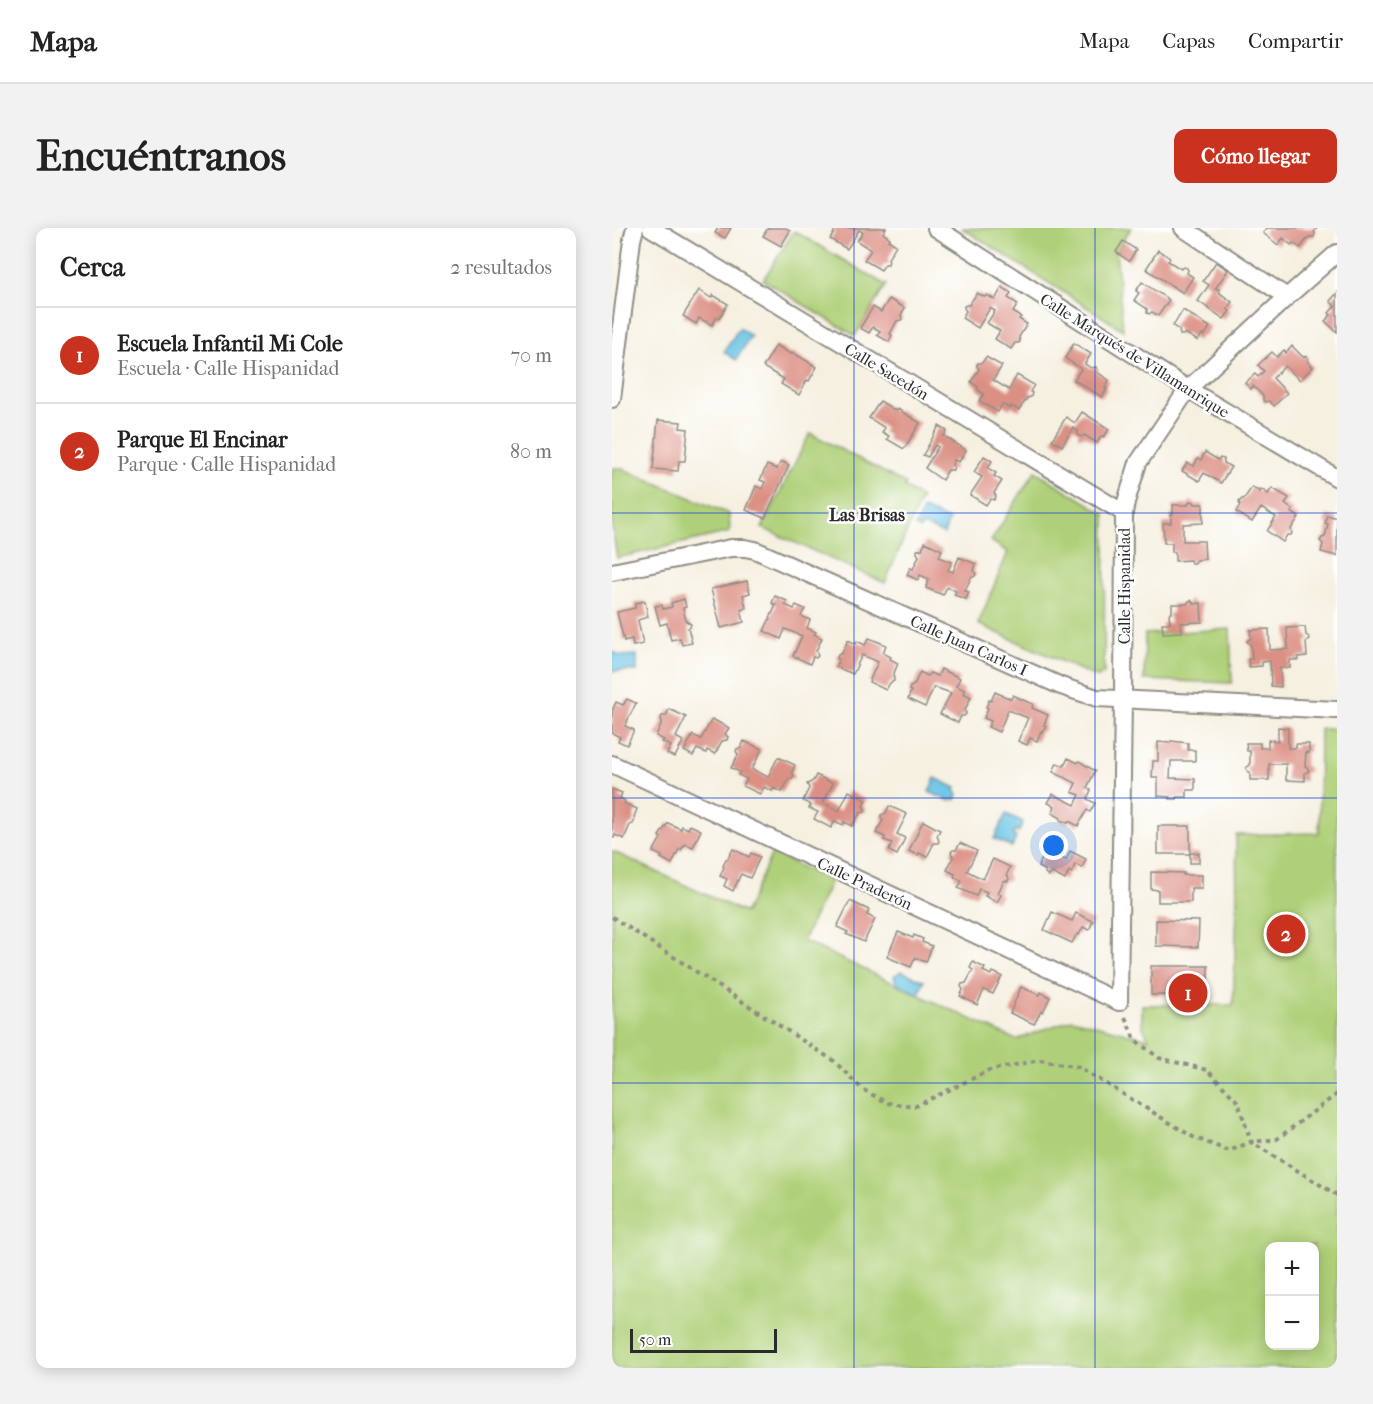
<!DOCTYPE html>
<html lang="es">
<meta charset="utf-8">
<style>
body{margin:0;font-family:"IM FELL French Canon",serif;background:#f2f2f2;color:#222}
.controls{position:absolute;right:18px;bottom:18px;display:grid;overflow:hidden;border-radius:12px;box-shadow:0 3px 15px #0003}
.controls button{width:54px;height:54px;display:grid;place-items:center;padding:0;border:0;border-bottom:2px solid #e0e0e0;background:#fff;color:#222;font:30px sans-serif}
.scale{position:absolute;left:18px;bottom:15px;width:147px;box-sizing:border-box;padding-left:6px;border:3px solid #2b2b2b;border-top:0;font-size:16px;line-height:21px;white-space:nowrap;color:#2b2b2b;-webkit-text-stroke:4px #fff;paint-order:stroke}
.you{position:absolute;left:442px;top:618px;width:21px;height:21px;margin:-15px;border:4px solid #fff;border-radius:50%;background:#1a73e8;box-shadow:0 0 0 9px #1a73e833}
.badge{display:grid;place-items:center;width:39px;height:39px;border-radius:50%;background:#c8321e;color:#fff;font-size:20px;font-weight:700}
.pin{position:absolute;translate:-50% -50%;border:3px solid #fff;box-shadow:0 2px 6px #0006}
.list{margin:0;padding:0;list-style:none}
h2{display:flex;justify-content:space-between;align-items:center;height:78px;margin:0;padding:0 24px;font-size:26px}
h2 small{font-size:20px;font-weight:400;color:#767676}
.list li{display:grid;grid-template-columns:39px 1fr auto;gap:18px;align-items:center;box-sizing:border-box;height:96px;padding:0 24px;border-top:2px solid #e0e0e0}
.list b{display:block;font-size:22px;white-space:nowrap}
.list p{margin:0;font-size:20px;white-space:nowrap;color:#767676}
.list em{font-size:20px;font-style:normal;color:#767676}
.map{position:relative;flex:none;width:725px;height:1140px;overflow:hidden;border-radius:12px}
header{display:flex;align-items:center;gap:36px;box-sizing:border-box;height:84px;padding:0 30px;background:#fff;border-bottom:2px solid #e0e0e0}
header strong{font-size:28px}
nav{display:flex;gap:33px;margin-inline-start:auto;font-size:21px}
.intro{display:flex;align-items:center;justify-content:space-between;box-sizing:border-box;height:144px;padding:0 36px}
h1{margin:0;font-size:42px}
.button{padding:15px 27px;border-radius:12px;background:#c8321e;color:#fff;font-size:21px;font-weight:700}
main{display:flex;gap:36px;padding:0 36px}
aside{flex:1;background:#fff;border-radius:12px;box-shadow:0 3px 15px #0003}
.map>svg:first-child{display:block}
.green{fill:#afd078;stroke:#6d7e52;stroke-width:1.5;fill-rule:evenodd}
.water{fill:#66c2e4;stroke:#487688;stroke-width:1.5}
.building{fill:#dc9084}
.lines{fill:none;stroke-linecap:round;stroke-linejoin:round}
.street-casing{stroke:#908e86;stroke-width:20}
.path{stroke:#908e86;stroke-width:4;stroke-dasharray:4.5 4.5;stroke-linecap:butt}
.street{stroke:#fff;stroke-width:16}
.grid{fill:none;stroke:#1d4ed8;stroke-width:1.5;stroke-opacity:0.55}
.labels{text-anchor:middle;stroke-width:5;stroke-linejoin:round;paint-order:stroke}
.street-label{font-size:16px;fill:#2b2b2b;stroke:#fff}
.neighbourhood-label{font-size:18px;font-weight:bold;fill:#2b2b2b;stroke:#fff}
</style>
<header>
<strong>Mapa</strong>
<nav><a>Mapa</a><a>Capas</a><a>Compartir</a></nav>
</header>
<div class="intro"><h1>Encuéntranos</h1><a class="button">Cómo llegar</a></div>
<main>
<aside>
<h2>Cerca<small>2 resultados</small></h2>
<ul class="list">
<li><span class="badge">1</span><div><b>Escuela Infantil Mi Cole</b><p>Escuela · Calle Hispanidad</p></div><em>70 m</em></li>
<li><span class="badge">2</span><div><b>Parque El Encinar</b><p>Parque · Calle Hispanidad</p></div><em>80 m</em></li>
</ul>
</aside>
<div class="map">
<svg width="725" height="1140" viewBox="0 0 725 1140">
<rect width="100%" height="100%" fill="#fff"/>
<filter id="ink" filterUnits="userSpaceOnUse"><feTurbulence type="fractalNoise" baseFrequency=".0167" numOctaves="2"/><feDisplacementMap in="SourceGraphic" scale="12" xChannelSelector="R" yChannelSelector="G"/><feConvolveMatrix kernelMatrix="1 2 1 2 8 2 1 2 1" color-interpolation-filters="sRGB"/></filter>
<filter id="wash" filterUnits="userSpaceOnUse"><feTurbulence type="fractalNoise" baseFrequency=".008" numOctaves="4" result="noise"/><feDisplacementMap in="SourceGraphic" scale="24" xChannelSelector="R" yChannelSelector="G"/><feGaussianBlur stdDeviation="1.35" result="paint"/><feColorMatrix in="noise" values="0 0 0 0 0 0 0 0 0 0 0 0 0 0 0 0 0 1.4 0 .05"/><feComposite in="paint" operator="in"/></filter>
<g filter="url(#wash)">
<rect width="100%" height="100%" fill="#f5f0e0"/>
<g class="green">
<polygon points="350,0 467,0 471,3 474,0 519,0 504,24 511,102"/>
<polygon points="182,3 274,57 243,108 151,52"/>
<polygon points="198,205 294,256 292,259 309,270 273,355 150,300"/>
<polygon points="0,240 9,240 117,286 118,304 5,330 0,299"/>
<polygon points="423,243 493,286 492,445 486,449 482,448 366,396 396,324 379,313"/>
<polygon points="618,401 620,455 532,452 533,406"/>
<path d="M708 501H725V1140H0V623L133 685 160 625 219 653 191 713 404 812 460 791 537 811 530 797V777H621L625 683 624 607 707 605ZM658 1018H702V1118H658Z"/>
</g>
<g class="water">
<polygon points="127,100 139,108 124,132 112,124"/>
<polygon points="311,281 337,292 332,306 311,297 308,301 303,299"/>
<polygon points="0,423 8,428 25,427 25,443 0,443"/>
<polygon points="323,550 344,560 343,563 346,566 345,570 343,572 339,571 338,573 317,564"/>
<polygon points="394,586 411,594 407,604 403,602 401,607 404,609 400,619 382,611"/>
<polygon points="289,743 312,753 307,766 284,755 282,748"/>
</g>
<g id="blocks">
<g class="building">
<polygon points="106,0 119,0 113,10 103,5"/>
<polygon points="156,0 174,0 178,3 169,18 151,8"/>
<polygon points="222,0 274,0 271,5 278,10 276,12 284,17 276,31 277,33 276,36 273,36 269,42 252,32 259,22 245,13 251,4 247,2 235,21 218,11 222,5"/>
<polygon points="655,0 705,0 702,4 703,6 702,9 697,9 688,20 681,15 679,17 671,10 666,17 651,5"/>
<polygon points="511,13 524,22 517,33 504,24"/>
<polygon points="546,22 558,30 556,33 569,41 572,39 575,40 576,42 575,45 581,49 571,65 534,41"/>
<polygon points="604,34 616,42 603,61 607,61 608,65 620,74 615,81 618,83 612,91 586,73 597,57 591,53"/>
<polygon points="530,54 557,72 546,88 540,84 537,86 535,85 535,81 522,72 527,65 524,63"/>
<polygon points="390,59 399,65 396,70 406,76 401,84 409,89 407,91 415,96 407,109 408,114 406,115 403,115 399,121 383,111 388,103 375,95 383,83 378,80 366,100 350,90 354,83 352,80 352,78 355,77 357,77 365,65 373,69 375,67 383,72"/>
<polygon points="87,62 99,70 101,67 116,76 107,90 105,89 100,97 87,90 84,96 71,88"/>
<polygon points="725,65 725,104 713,93 719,87 717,85 723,78 718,73"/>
<polygon points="277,71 293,80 289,87 290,91 289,92 285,93 278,106 280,107 277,114 265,107 268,103 261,99 257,105 248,100 261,79 269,84"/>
<polygon points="571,82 598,99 592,108 590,106 586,113 573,105 571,107 568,107 567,102 561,98"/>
<polygon points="462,115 479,126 473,136 479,140 484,139 486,142 485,144 497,152 493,160 495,161 490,169 462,152 469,141 453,130"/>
<polygon points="164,117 179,126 180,124 205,139 197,153 195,152 187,167 169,156 172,151 151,139"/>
<polygon points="680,118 691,129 695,128 696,130 696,134 701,139 688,152 673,138 661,150 675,165 662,178 657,173 653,174 651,172 651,168 641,158 639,161 633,155 643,146 646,149 652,143 646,137 660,124 665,129 672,122 674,125"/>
<polygon points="374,129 390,138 381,152 397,162 405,147 422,157 418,164 420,165 419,169 415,170 407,182 399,178 398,181 390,176 386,184 367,173 372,166 365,161 366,159 359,154 367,141 365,138 365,136 367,135 370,135"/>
<polygon points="268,173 284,183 286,181 308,195 292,221 275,211 277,208 270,204 273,200 257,190"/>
<polygon points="470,184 497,201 492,209 489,208 485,215 472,207 470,209 466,208 466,203 461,200 450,218 440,212 454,189 463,195"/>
<polygon points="46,192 69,194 68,200 76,201 73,233 67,233 66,243 41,241"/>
<polygon points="327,198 335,203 332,208 354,222 347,234 342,232 340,237 342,239 341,242 336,242 330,252 313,240 326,219 323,217 316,229 311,227"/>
<polygon points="593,224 606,232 608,230 612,231 612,235 619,239 609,255 592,245 587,253 570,243 575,235 582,238 586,230 589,232"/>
<polygon points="372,228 380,233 376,240 384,245 382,248 390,253 382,265 384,268 382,272 378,271 374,277 358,267 370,249 362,244"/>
<polygon points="169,233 177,237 153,290 134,282 144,258 150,261 153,254 148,252 155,237 165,241"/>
<polygon points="640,259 648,264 649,261 656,266 660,260 677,270 673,276 681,282 679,284 687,289 679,301 680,305 679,307 675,307 671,314 655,303 664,289 649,280 640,294 624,284 628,277 627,274 630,271 632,271"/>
<polygon points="578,273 582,274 583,276 591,276 591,295 571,296 571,313 592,313 593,331 585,332 583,335 580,335 578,332 563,333 563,324 560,324 560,315 552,315 551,295 559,295 559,286 561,286 561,277 576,277"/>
<polygon points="715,287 725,290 725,328 709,324 711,316 708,313 710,310 713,309 716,296 713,295"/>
<polygon points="313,314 330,322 327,329 340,334 336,342 341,344 347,329 364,336 362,343 364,346 363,348 359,350 353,363 357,364 354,371 342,367 344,363 335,359 331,367 314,360 317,351 308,347 306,352 295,347 298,340 301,341 307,328 305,325 305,322 310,321"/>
<polygon points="135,353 138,365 131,367 134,380 129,382 132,394 109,400 99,361"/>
<polygon points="163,368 175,373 173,377 182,381 184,377 193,381 189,388 198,392 195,400 204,404 202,406 210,410 204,423 206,428 204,430 201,429 198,436 181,428 190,408 173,401 169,411 152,403 164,377 160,375"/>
<polygon points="72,371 74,379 71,380 74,393 79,396 78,399 76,400 80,415 70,417 68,410 59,412 55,395 48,397 43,378 50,377 51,381 60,379 59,375"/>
<polygon points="579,372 582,376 589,375 590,394 569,395 570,404 551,405 550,395 558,395 557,386 560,385 560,376 575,376 577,373"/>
<polygon points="33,373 36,389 26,392 31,416 21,418 20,411 12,413 5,384 23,380 23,375"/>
<polygon points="693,399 694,407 697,409 698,411 694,414 695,428 686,429 687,432 678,432 678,440 668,440 669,459 659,458 658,433 650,434 650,438 637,439 636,431 640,431 639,417 636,415 635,413 639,410 638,402 657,401 658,422 676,421 675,400"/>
<polygon points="257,410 274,417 271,425 279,429 278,431 286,435 281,448 282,450 282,453 278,455 274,462 257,454 266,434 250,427 241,446 224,439 227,432 225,430 226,427 230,425 236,412 244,416 245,413 253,417"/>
<polygon points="329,441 348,450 344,458 353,462 351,465 359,469 353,482 354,486 352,488 349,488 346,495 328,486 339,465 322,459 313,479 296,471 299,463 297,462 298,459 302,457 308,444 316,448 318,445 326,448"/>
<polygon points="383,464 399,471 401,467 411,472 421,476 420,480 436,487 432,497 434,498 431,504 429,503 425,513 418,510 415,517 406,513 416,490 396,482 387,504 376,499 379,493 372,490 376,480 374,479 377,472 379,473"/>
<polygon points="15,471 24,475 13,498 22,502 15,517 6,513 8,509 0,505 0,483 4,474 11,477"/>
<polygon points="57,481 74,489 64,509 71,513 63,529 55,526 59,518 50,514 52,512 44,508 50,494 49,490 50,488 54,488"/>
<polygon points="100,491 117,500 113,506 116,509 115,512 110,513 103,526 95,522 94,525 85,521 81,528 72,523 81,507 89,511"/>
<polygon points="666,499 676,500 676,520 684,520 684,516 697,516 697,525 694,524 693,538 695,539 697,543 693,545 693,553 674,552 674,536 657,536 657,552 638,552 638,544 636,544 634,540 638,537 638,523 635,523 634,515 648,515 648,520 656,520 656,512 666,513"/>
<polygon points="132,513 150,521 140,541 156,549 166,529 183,537 180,544 182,548 180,551 177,551 170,564 162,560 160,563 152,559 148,566 131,558 135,551 126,547 128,544 119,540 126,527 124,523 125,521 129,520"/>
<polygon points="559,513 576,515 576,522 583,522 583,533 559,533 558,550 583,551 583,562 575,562 575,569 565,569 565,571 558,571 558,569 546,568 546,550 540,550 541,533 546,533 546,514 558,515"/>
<polygon points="456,530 466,535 467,533 483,543 475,560 479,562 475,571 483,575 478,584 475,582 466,598 457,593 456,595 448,592 449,590 440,585 443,578 436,575 441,566 463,577 468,567 460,564 464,555 441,544 445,535 452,538"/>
<polygon points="204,547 221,555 211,575 227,583 237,563 254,572 251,578 253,581 253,584 248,585 240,598 232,594 231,597 223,593 219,600 202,591 206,584 197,580 199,577 191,573 197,560 195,556 201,553"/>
<polygon points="0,561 10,565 8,570 13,573 12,575 25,581 22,589 23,591 21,596 18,597 12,611 3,607 2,610 0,609"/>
<polygon points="277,578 295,586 285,606 293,610 285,627 277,623 280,615 272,612 273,609 264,605 271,592 269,589 269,587 274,585"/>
<polygon points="311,593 328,602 325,608 327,613 326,615 322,615 315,629 307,625 306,627 297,623"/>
<polygon points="56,595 69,601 70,598 76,601 78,597 89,602 81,619 73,616 69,622 67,621 60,636 49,630 50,628 41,624 49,610 47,608"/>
<rect x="546" y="598" width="32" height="28"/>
<polygon points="348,615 365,623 355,643 371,651 381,631 398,639 395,646 397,651 396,653 392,653 386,665 389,667 385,674 373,668 375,664 367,661 364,668 346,660 350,653 342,649 343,646 335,642 341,629 339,624 341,622 344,622"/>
<polygon points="121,621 137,629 139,625 148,629 138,650 129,646 121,663 112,658 115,651 108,648 112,639 111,638 114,631 115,632"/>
<polygon points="434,622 454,632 458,623 474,631 470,640 463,636 460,645 457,643 453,652 440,645 437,648 435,647 433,645 433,642 426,639"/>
<rect x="578" y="625" width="9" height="10"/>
<polygon points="539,644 572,645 571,647 590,647 590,660 579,660 579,674 546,674 546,662 539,661"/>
<polygon points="238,673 257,682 255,687 263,691 252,714 234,706 236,704 225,699"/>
<polygon points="440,684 460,693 464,685 481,693 477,702 471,699 467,707 465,706 460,715 432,702"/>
<polygon points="544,692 587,693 586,719 544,718"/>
<polygon points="286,704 301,710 302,707 311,711 310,714 320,718 314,734 303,730 299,739 275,729"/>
<polygon points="361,734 373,740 371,743 379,747 381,744 390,748 381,766 372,762 365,777 348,768 351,762 349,758 350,756 354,755 361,742 358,740"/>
<rect x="539" y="738" width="57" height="29"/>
<polygon points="409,759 428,767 429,764 438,769 431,784 429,783 422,796 398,785"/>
</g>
</g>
</g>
<g filter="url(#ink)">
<use href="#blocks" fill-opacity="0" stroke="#908e86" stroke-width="1.5"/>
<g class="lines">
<defs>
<g id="street">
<polyline points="39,0 512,285"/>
<polyline points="324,0 576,161 725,250"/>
<polyline points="571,0 675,69"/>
<polyline points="0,171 20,12 23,0"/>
<polyline points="0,344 119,320 133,320 143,322 449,458 485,470 725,482"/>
<polyline points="0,536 507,774 511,472 512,285 514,274 526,235 576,161 675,69 725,25"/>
</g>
</defs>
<use href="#street" class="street-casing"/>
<g class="path">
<polyline points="0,689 222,833 250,861 275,875 304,878 378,842 428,832 467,839 581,909 617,923 639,914 665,911 725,866"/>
<polyline points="513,789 523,812 547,830 595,842 626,874 639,914 725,967"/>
</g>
<use href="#street" class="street"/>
</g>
</g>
<path class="grid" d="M242 0V1140M483 0V1140M0 285H725M0 570H725M0 855H725"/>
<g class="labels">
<g class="street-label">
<text transform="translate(523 127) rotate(32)" y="6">Calle Marqués de Villamanrique</text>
<text transform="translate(275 143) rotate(31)" y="6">Calle Sacedón</text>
<text transform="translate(512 358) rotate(-90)" y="6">Calle Hispanidad</text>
<text transform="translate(357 417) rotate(24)" y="6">Calle Juan Carlos I</text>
<text transform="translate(253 655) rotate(25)" y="6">Calle Praderón</text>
</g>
<g class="neighbourhood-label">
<text x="255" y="293">Las Brisas</text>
</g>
</g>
</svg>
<div class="controls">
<button>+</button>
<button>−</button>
</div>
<div class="scale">50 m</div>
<div class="you"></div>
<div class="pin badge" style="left:576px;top:765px">1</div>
<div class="pin badge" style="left:674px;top:706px">2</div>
</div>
</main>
